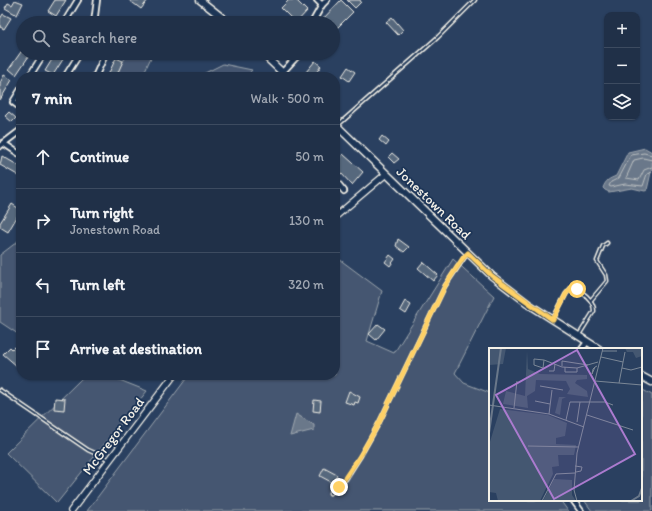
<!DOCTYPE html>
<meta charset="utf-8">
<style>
body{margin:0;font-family:Itim,sans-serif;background:#28384f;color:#f1f3f6}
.controls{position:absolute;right:12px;top:12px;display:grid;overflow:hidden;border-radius:8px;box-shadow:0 1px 3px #0004}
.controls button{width:36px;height:36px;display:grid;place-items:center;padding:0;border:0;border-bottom:1px solid #3d4b60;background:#203048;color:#f1f3f6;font:20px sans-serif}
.stop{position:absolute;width:12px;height:12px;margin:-9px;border:3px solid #ffd166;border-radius:50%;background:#fff}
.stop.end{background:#ffd166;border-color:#fff;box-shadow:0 1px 4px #0008}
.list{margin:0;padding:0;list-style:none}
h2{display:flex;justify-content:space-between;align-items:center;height:52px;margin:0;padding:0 16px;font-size:17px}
h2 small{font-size:13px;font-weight:400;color:#a2a9b4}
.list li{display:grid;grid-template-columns:26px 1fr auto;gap:12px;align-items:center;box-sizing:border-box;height:64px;padding:0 16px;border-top:1px solid #3d4b60}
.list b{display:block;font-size:15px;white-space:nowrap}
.list p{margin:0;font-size:13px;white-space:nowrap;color:#a2a9b4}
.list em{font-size:13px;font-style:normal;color:#a2a9b4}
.icon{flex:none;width:22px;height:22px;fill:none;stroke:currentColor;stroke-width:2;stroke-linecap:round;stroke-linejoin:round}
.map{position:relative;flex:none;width:652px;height:511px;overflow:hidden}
.search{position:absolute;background:#203048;box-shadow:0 1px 3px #0004;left:16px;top:16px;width:324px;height:44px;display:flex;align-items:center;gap:10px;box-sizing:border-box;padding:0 14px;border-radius:22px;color:#a2a9b4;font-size:15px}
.panel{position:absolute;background:#203048;box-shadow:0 1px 3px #0004;left:16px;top:72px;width:324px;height:308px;border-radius:16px}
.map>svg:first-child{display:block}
.green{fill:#445771;stroke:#9ca4ac}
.water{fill:#6a788a;stroke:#a1a8b0}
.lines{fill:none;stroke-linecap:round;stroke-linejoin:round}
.shore{stroke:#bdc1c2;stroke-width:1}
.building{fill:#56677d;stroke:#f4f1e8}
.service-casing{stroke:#f4f1e8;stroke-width:5}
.minor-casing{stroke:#f4f1e8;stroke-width:8}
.tertiary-casing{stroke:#f4f1e8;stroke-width:8}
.secondary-casing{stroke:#f4f1e8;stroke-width:9}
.service{stroke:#1d3557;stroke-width:2}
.minor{stroke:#1d3557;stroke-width:4.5}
.tertiary{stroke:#1d3557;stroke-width:5.5}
.secondary{stroke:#1d3557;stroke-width:6}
.route{stroke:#ffd166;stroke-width:5}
.labels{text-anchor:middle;stroke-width:3.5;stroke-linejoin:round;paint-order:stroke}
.street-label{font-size:14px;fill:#f4f1e8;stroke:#1d3557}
.inset-river{fill:none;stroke:#6a788a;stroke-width:2}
.inset-road{fill:none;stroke:#7b8796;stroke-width:1}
.view{fill:#ab7bcf;fill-opacity:0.15;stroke:#ab7bcf;stroke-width:2}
.inset-edge{fill:none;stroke:#f4f1e8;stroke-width:2}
</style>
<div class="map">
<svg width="652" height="511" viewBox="0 0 652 511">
<rect width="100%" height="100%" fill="#2a4060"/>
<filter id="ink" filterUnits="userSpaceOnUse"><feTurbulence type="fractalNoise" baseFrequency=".025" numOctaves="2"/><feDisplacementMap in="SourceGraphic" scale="8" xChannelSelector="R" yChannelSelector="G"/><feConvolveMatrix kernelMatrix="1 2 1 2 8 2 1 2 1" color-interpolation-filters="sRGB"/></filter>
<g filter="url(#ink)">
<g class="green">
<polygon points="128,53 153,53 142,77 114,77"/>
<polygon points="223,64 252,70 246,77 197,77"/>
<polygon points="21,236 21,336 0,322 0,255 17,242"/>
<polygon points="335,256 382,291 367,341 394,353 453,259 494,296 455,373 464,383 490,393 490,500 560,500 568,511 87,511 189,375 335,375"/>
<polygon points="80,375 107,375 147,391 57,503 6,453 83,377"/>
<polygon points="641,389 652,395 652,511 592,511 584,500 641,500"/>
</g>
<g class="water">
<path d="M645 148 652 152V168L647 190 645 191 632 188 609 192 605 190 603 188C606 180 609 179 616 176L628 152Z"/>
<polygon points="296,414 314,425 314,430 290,436"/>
</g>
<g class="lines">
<g class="shore">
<polyline points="652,155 644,153 631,155 619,178 611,182 609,186 611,187 625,184 643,186 647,174 652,172"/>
<polyline points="652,160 643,158 634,160 626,178 639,180 644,170 652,167"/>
</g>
</g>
<g class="building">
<polygon points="15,0 23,3 17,15 5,8 8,3 12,5"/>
<polygon points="55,0 66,0 56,16 48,11"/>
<polygon points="129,0 148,0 141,9"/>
<polygon points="289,0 296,0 307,11 296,23 281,8"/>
<polygon points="341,0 353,12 333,32 333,23 322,23 321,21"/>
<polygon points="347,0 360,0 361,2 355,8"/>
<polygon points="3,14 11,18 4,29 0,27 0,19"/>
<polygon points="184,17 194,23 181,23"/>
<polygon points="392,17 403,30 398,35 386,22"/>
<polygon points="23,49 23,53 31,53 16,75 9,69"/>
<polygon points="56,53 67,53 53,75 45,71"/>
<polygon points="116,58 123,61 116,77 107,77"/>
<polygon points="315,61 321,66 313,77 306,72"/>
<polygon points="348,67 355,72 349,81 342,76"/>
<polygon points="4,75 12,80 0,100 0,83"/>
<polygon points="9,112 16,118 12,122 5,116"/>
<polygon points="382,136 389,142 386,146 379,140"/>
<polygon points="392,153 399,159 394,163 388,157"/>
<polygon points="343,154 363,172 352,185 341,173 339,174 335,170 335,163"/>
<polygon points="2,156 21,167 21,177 0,165"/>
<polygon points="12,204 21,210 8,232 0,227 0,223"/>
<polygon points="398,239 409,247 404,252 396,246"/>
<polygon points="390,255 395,259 390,266 385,262"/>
<polygon points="423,262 438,275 433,281 418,268"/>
<polygon points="405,301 411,305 406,314 400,310"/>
<polygon points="378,324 385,329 376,340 369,334"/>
<polygon points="10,347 12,349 14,347 18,350 16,353 21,357 21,363 18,367 3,354"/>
<polygon points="349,391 360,397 358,403 355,402 354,405 345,402"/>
<polygon points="55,398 65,399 64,410 54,409"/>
<polygon points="314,400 321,401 320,412 313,411"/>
<polygon points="324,468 337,475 333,483 320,476"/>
</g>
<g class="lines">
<defs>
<g id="service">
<polyline points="338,125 438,37 475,0"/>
<polyline points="591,300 607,281 606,275 597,261 603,246 607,243"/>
<path d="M553 319 566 294 571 288C582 290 594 300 594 311L579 335"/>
<polyline points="0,390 88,450 108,459"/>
<polyline points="330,493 346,479 360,457 379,423 445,286 467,254"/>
</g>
<g id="minor">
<polyline points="317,0 322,5"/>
<polyline points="64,23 78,0"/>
<polyline points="94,23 97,0"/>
<polyline points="312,23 322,5 327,0"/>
<polyline points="29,77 44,53"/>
<polyline points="65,77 80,53"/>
<polyline points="95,77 104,57 96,53"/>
<polyline points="278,77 300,53"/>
<polyline points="21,89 13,102 21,108"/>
<polyline points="3,143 21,155"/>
<polyline points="0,146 21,130"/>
<polyline points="335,180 344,191"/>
<polyline points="582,349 587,342"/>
<polyline points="573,500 581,511"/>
</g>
<g id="tertiary">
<polyline points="335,217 386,174"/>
<polyline points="71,511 174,375"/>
</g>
<g id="secondary">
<polyline points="200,0 229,23"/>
<polyline points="262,53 287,77"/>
<polyline points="335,124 492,276 530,305 599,349"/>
<polyline points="641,376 652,382"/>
</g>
</defs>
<use href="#service" class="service-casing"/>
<use href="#minor" class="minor-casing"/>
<use href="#tertiary" class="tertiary-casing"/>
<use href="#secondary" class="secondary-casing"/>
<use href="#service" class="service"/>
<use href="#minor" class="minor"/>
<use href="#tertiary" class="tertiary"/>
<use href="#secondary" class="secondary"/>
</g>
</g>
<g class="lines" filter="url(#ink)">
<polyline class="route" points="339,487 360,456 379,423 445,286 463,258 468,253 492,276 553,320 566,294 571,288 577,289"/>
</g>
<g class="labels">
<g class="street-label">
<text transform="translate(434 203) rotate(44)" y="5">Jonestown Road</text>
<text transform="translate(113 436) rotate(-53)" y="5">McGregor Road</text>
</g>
</g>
<g transform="translate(489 348)">
<rect width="153" height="153" fill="#2a4060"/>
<path d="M0 0H17L14 16 0 17ZM136 0H153V8L147 10 144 4H138ZM38 3 39 21 51 26 98 27V31L88 32 86 35 98 43 99 49 78 46 81 41 77 33 47 32 46 43 38 48 39 60 14 56 17 43 36 48ZM70 49H77L73 51 71 67 66 65ZM11 61 59 67 78 75 76 88 67 90V96L87 97 85 107H69L70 118 63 119 64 126 51 153H9L7 145 0 144V97ZM65 131 83 132V147L87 153H54Z" fill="#445771"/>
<path class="inset-river" d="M0 85 12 0M142 153 150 148 153 140"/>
<path class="inset-road" d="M83 0H96M113 3H128M112 9 134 14M45 11 55 12 54 20 45 17ZM55 12 73 19 88 20 109 14M73 18V13L99 17M76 19V24H88V20M106 19 103 26 104 21 106 19 108 18M133 20 142 22 153 19M60 23H65L66 16M106 33 153 37M130 35 136 4M51 38 74 42M46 53 61 56M0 57 60 66 95 79M25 60 28 33M60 66 63 42M98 67 144 82M77 72 81 54H116L124 57M88 74 91 54M39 98 89 99M86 118 93 119 92 123 87 124M53 153 67 126 86 125M88 153 85 142 88 105 114 0"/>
<path class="view" d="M88 2 146 106 65 151 7 47Z"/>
<rect width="153" height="153" class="inset-edge"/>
</g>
</svg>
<div class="controls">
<button>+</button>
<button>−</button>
<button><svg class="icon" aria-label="layers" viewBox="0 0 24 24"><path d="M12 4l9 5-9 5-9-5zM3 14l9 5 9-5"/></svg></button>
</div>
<div class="stop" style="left:577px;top:289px"></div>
<div class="stop end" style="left:339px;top:487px"></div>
<div class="search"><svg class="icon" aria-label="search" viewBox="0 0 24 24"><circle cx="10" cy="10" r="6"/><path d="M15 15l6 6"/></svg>Search here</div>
<section class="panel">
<h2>7 min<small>Walk · 500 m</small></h2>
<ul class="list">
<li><svg class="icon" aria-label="ahead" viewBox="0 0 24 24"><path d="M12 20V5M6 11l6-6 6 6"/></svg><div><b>Continue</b></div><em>50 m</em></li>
<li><svg class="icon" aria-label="right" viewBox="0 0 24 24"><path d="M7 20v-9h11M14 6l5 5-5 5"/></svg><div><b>Turn right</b><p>Jonestown Road</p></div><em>130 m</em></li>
<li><svg class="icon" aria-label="left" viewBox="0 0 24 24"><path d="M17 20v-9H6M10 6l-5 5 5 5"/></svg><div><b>Turn left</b></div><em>320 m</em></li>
<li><svg class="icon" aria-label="arrive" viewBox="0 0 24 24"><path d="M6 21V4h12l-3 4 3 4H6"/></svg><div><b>Arrive at destination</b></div></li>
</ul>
</section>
</div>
